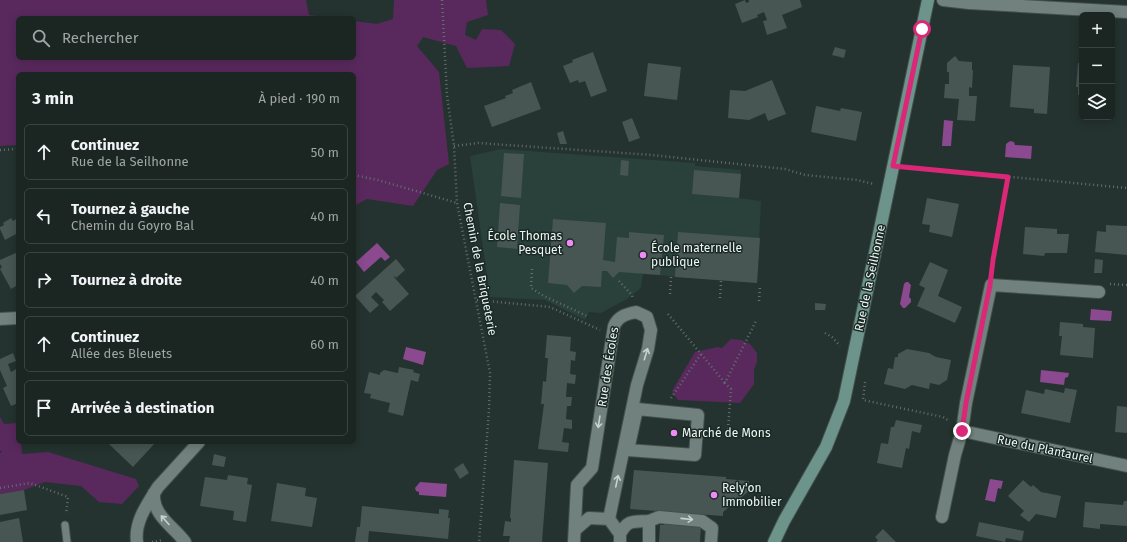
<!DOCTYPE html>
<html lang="fr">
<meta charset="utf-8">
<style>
body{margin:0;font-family:"Fira Sans",sans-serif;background:#242e2b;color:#f1f3f6}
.controls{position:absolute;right:12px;top:12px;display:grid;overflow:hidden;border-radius:6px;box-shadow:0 2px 10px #0003}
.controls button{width:36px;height:36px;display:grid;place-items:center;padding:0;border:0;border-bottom:1px solid #394341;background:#1b2623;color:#f1f3f6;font:20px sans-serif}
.stop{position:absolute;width:12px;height:12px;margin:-9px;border:3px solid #db2777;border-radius:50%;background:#fff}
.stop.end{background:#db2777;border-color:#fff;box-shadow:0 1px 4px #0008}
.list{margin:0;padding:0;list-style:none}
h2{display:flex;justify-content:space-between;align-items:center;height:52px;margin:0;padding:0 16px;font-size:17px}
h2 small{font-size:13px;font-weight:400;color:#a0a5a6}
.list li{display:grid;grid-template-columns:26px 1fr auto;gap:12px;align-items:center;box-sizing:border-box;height:56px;margin:0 8px 8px;padding:0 8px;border:1px solid #394341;border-radius:6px}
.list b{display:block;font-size:15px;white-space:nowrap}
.list p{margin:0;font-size:13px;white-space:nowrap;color:#a0a5a6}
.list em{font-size:13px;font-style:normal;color:#a0a5a6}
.icon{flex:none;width:22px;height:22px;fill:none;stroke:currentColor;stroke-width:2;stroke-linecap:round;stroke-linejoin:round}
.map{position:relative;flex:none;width:1127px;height:542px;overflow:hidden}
.search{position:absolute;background:#1b2623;box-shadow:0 2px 10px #0003;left:16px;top:16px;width:340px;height:44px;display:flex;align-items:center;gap:10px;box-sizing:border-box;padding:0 14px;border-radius:6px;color:#a0a5a6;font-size:15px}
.panel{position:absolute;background:#1b2623;box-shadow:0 2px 10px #0003;left:16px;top:72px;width:340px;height:372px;border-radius:6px}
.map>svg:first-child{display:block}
.built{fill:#29403b}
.green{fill:#59295d}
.water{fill:#8b498f}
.building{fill:#475652}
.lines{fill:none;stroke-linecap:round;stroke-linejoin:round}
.lane-casing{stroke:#43504c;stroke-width:9}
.street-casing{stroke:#43504c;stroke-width:14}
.secondary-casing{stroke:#43504c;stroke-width:14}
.path{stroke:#626f6c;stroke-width:2.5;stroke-dasharray:1 3;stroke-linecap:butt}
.lane{stroke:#71817d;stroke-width:7}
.street{stroke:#71817d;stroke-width:12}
.secondary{stroke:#6d948b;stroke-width:12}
.oneway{stroke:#c7d3d0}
.route{stroke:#db2777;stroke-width:5}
.poi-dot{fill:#f08bf6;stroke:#1b2925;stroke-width:1.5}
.labels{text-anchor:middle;stroke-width:3;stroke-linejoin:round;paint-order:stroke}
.poi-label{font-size:12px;fill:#ecf6f3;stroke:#1b2925;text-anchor:start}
.street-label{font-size:12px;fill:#ecf6f3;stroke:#1b2925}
</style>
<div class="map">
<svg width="1127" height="542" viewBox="0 0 1127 542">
<rect width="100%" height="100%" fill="#24332f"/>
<polygon class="built" points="501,149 695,163 695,166 741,170 739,198 761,201 757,283 643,274 641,288 627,299 601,313 589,312 585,320 545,300 490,297 470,156"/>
<g class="green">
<polygon points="0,0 306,0 309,15 331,18 18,18 18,58 354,58 354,21 377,24 393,19 394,0 486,0 488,15 467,22 465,35 476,40 482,29 501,30 515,44 509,66 467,68 456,46 423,37 417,46 439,72 449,164 437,170 413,206 367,199 354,206 354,74 18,74 18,145 0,146"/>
<polygon points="731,339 741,340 750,344 757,353 757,362 754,370 754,384 740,403 678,400 672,391 695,352 718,347 722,348"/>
<polygon points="0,417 4,424 18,423 18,442 21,442 22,454 48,452 136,479 139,486 122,504 99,502 81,486 45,482 24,490 0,494 0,453 2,452 0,450"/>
</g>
<g class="water">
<polygon points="944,120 953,121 951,146 942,146"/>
<polygon points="1010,141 1014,142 1015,145 1032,146 1031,159 1005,157 1006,144"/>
<polygon points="377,243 390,257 385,261 381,257 364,272 356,262"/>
<polygon points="906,282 908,282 911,285 909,297 911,299 911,302 905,308 903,308 900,304 904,284"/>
<polygon points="1091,309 1112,311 1111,321 1090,320"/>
<polygon points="406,347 426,352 423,365 403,359"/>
<polygon points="1041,370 1069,373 1068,377 1065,378 1064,385 1040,382"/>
<polygon points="990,479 1003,481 1001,489 998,488 995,502 985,500"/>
<polygon points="420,482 447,484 446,497 419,495 419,492 416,491 415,488"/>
</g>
<g class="building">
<polygon points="745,0 746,3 749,2 749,0 800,0 802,7 782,15 787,28 767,35 763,21 767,20 764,12 757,15 758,17 742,23 735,4"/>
<polygon points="835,47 846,50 844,58 832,55"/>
<polygon points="593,52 607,91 591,97 585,81 579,83 578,80 570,83 563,66 573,62 572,60"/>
<polygon points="955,56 959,61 972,62 972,70 973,70 972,88 969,87 969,96 977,96 975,121 957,120 959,99 944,98 945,84 949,84 949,72 947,72 947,63"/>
<polygon points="648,63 681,67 677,100 644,96"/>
<polygon points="1078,63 1082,63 1082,95 1078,95 1078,87 1076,87"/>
<polygon points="1013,65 1050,67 1047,114 1034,113 1034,109 1010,107"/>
<polygon points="772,80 786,114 768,121 765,113 749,120 728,118 730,90 745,91"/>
<polygon points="531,82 541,109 492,127 484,106 506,98 505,96 513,93 512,90"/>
<polygon points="816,106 840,111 841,108 862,112 856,141 811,132"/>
<polygon points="632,118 640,138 629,142 622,122"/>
<polygon points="563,131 567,144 560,144 557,133"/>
<polygon points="504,153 524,154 521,198 501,196"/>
<polygon points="621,160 629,161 628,176 620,175"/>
<polygon points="694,170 741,174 739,198 692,194"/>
<polygon points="927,198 959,204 952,237 929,232 930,225 922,224"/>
<polygon points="500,203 520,205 517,249 497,247"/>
<polygon points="11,218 13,221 18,218 18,233 5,240 0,229 0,227 4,225 3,223"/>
<polygon points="553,219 606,223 603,260 615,262 617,237 629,238 629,232 664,235 660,275 619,272 613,278 607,271 602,271 601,287 582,286 574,293 567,285 548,283"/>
<polygon points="1106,225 1127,226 1127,255 1095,252 1097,231 1106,232"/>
<polygon points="1025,227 1057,229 1057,234 1069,234 1067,253 1045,253 1044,256 1023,254"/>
<polygon points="678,232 760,238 757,283 675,277"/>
<polygon points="18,252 18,285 11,289 0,269 2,267 0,264 0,260"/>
<polygon points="396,259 405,270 396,278 395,276 394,277 409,294 390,311 382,302 384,300 376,292 371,297 379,305 370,313 355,296"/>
<polygon points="1095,259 1103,260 1102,273 1094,273"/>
<polygon points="930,262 948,270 938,296 962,307 955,323 917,306 925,288 919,285"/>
<polygon points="815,303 826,304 825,310 815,310"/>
<polygon points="1060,322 1083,324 1083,327 1095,328 1093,358 1060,355 1062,336 1059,336"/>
<polygon points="547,335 571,337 570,351 576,352 575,361 571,360 570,374 576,375 575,384 567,383 566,397 572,397 571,406 567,406 566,419 572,420 572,429 564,428 562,442 569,443 568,452 538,449 544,404 541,404 543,381 546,382 548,358 545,358"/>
<polygon points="907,349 929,353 936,357 951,360 947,380 939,385 930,383 929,389 912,385 905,389 884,384 888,368 893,369 895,357 898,357 898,354"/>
<polygon points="13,353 16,361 8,364 11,372 18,368 18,403 11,406 3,388 7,386 0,370 0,359"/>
<polygon points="399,367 414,370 413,372 420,374 418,382 411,380 403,416 388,412 390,403 370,398 371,394 364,393 369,372 380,375 380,373 384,370 398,373"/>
<polygon points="1065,388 1077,390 1070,423 1021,413 1026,390 1044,394 1045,389 1064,393"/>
<polygon points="1117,406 1127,407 1127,433 1115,432"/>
<polygon points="896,420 922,425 920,433 912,431 909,449 906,448 902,468 877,463 881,443 888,444 891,427 894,427"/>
<polygon points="111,442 156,442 133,467 109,444"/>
<polygon points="214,454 226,457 224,467 212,465"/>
<polygon points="514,460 548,463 542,542 509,542 510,536 503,536 505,521 511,522 511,518 510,518"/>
<polygon points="463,463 469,473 460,479 454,469"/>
<polygon points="634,470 726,477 726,479 749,481 748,492 723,512 723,516 630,509"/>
<polygon points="228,475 248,478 247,484 252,485 246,522 233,520 234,511 200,506 205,477 227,480"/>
<polygon points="1023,480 1031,487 1033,485 1041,492 1061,496 1056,518 1036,514 1029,522 1020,515 1024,511 1008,496"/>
<polygon points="277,483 306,488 305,496 317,498 312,527 271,521"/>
<polygon points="24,490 27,510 0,515 0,494"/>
<polygon points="1124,501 1127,501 1127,526 1100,524 1100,529 1083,527 1085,502 1123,505"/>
<polygon points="362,506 439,514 439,509 449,510 448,518 450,518 448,539 369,531 368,542 355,542 357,527 360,527"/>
<polygon points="19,518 23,542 0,542 0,522"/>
<polygon points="664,522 701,525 700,542 659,542 660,525 664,525"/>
<polygon points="979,522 1024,531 1022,541 1006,538 1005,542 976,536"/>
<polygon points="883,529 896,542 876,542 878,540 875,537"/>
</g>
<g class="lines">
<defs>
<polyline id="lane" points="65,525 67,542"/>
<g id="street">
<polyline points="943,0 969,3 1127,12"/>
<polyline points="0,319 18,318"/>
<polygon points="637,409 698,415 695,455 628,450"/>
<polyline points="962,431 1127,466"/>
<path d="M154 493C152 515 174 527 185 542"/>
<polyline points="942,517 955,455 962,431 966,403 991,285 1099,292"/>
<polyline points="649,521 659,517 702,521 712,528 711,542"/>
<polyline points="575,530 589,518 609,519 620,534 620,542"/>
<path d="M620 534C628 519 633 522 649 521V542"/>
<path d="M137 542C134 522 148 503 158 487L199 442"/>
<path d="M574 542 577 485 592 468 614 326C618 316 627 314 636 312L647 317 651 330 648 349 637 385 609 519"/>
</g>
<polyline id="secondary" points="774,542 784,521 826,447 844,401 928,0"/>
</defs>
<use href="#lane" class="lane-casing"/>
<use href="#street" class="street-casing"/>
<use href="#secondary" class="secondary-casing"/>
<g class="path">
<polyline points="442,0 447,95 454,146 457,203 490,373 489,410 479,542"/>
<polyline points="454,146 478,143 652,155 785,169 805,175 857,180 874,184"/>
<polyline points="0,150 18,149"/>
<polyline points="906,167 1127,188"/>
<polyline points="354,175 378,180 457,203"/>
<polyline points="532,269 531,288 544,296 587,316"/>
<polyline points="992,271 993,260 1008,177"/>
<polyline points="619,281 632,295 633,299"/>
<polyline points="1110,284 1127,285"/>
<polyline points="670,294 671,277"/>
<polyline points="720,298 721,281"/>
<polyline points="477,300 550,307 600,330"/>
<polyline points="759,301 760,286"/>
<polyline points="668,314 725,383"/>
<polyline points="825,333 832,337 840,346"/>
<polyline points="865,382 863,400 943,417 949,421"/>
<polyline points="671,398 701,354"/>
<polyline points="728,429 731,389 725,383 756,321"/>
<polyline points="0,488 30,483 68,497 66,514"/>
<polyline points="152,542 163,540"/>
</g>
<use href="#lane" class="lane"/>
<use href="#street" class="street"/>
<use href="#secondary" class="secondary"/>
</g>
<defs><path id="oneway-shaft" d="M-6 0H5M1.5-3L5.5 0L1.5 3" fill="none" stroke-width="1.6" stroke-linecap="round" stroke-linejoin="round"/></defs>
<g class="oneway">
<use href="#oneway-shaft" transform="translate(646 354) rotate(-73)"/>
<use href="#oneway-shaft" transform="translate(599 422) rotate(99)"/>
<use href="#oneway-shaft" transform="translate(617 481) rotate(-78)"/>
<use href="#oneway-shaft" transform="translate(687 519) rotate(6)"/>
<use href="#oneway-shaft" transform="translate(165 520) rotate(-132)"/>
</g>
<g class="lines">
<polyline class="route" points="922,29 893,166 1008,177 993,260 990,285 966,403 962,431"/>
</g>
<g class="poi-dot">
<circle cx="570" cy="243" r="4"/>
<circle cx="643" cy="255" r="4"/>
<circle cx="674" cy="433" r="4"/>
<circle cx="714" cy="495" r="4"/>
</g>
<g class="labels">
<g class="poi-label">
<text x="562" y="240" text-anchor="end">École Thomas<tspan x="562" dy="14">Pesquet</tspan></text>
<text x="651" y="252">École maternelle<tspan x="651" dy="14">publique</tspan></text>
<text x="682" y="437">Marché de Mons</text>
<text x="722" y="492">Rely'on<tspan x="722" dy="14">Immobilier</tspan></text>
</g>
<g class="street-label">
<text transform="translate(480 269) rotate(79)" y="4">Chemin de la Briqueterie</text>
<text transform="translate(870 278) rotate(-78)" y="4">Rue de la Seilhonne</text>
<text transform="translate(608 367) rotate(-81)" y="4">Rue des Écoles</text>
<text transform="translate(1045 449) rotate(12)" y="4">Rue du Plantaurel</text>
</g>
</g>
</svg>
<div class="controls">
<button>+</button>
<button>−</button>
<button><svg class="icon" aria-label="layers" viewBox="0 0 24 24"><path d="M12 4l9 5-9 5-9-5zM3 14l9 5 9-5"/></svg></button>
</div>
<div class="stop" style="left:922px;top:29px"></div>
<div class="stop end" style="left:962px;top:431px"></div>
<div class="search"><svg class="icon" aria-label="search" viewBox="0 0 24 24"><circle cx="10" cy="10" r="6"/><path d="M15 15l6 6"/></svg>Rechercher</div>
<section class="panel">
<h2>3 min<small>À pied · 190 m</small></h2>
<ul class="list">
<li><svg class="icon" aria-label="ahead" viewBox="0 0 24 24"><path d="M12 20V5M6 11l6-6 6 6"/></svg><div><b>Continuez</b><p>Rue de la Seilhonne</p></div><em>50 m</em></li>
<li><svg class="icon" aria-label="left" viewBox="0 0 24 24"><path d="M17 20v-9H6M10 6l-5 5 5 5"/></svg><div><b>Tournez à gauche</b><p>Chemin du Goyro Bal</p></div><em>40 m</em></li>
<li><svg class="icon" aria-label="right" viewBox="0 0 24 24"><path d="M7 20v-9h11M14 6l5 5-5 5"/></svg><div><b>Tournez à droite</b></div><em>40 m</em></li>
<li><svg class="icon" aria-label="ahead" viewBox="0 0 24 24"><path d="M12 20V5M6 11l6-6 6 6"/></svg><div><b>Continuez</b><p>Allée des Bleuets</p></div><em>60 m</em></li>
<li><svg class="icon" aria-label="arrive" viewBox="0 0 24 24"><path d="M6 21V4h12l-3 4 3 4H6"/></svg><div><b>Arrivée à destination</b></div></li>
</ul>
</section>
</div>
